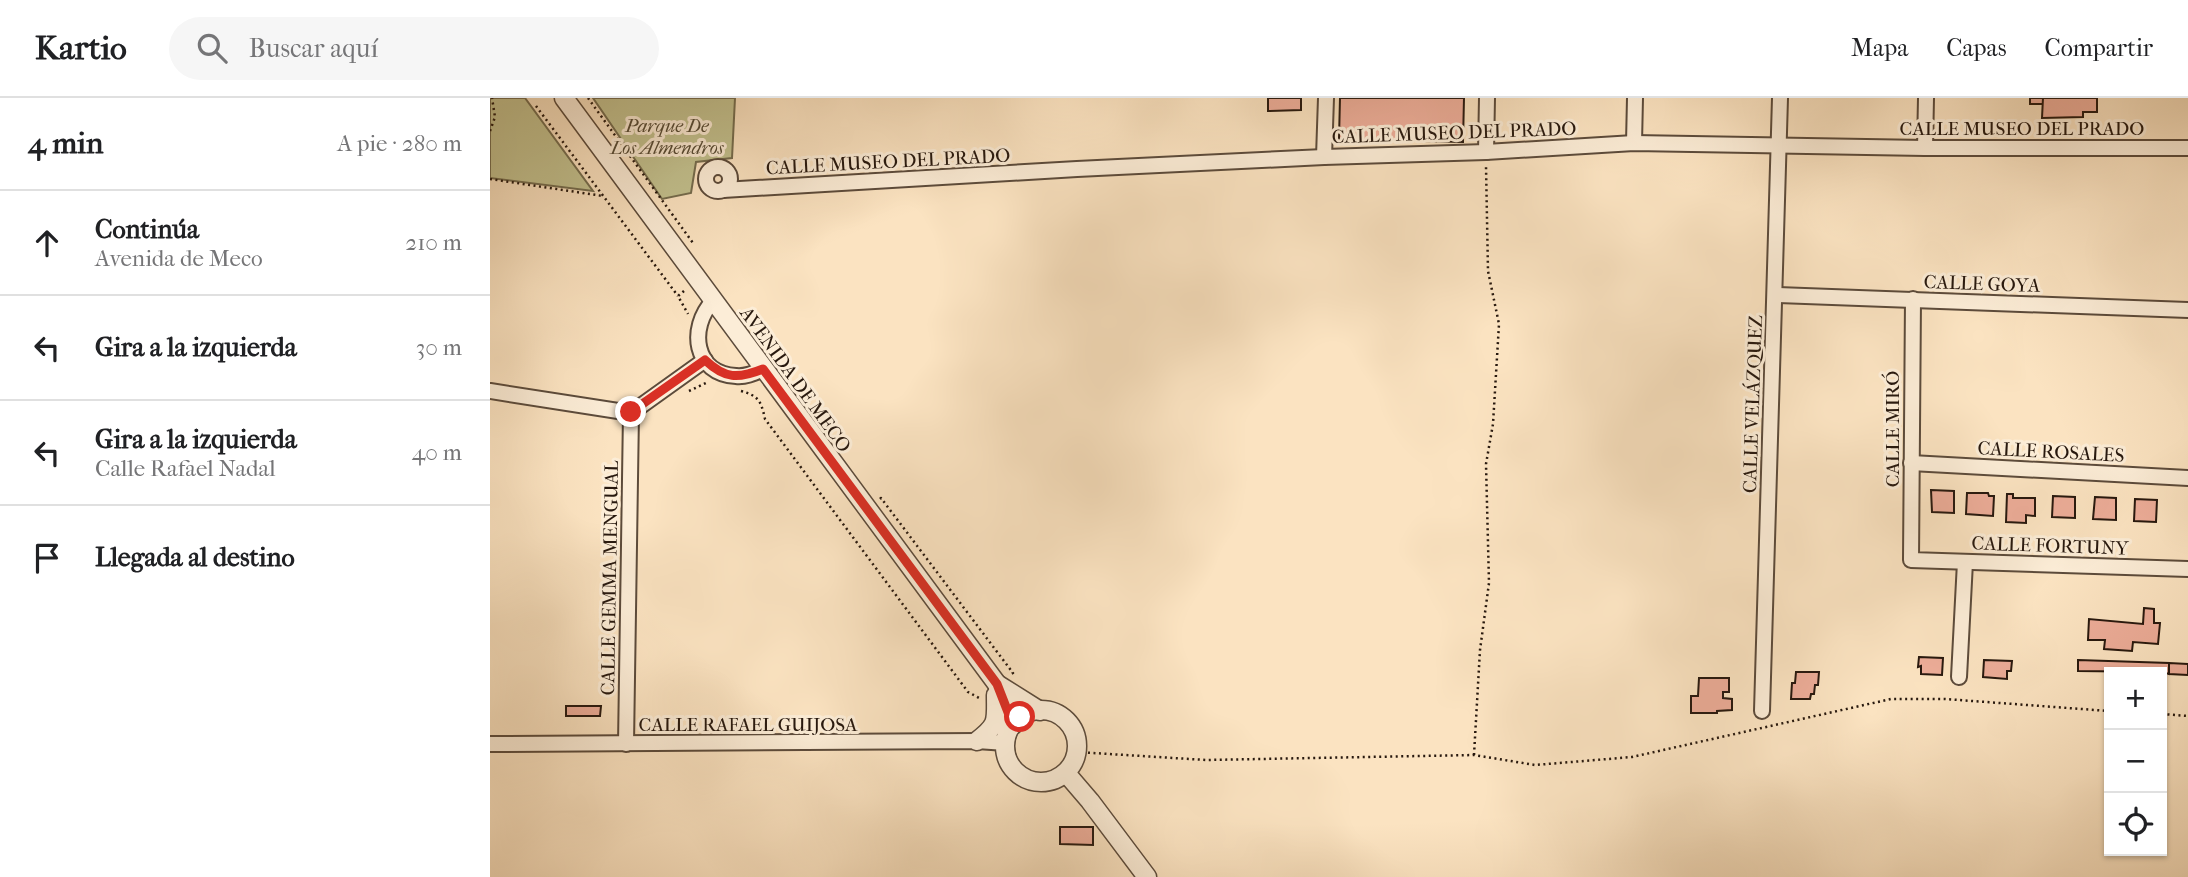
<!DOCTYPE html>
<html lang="es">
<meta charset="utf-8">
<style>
body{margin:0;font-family:"IM FELL French Canon",serif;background:#f6f6f6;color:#202124}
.controls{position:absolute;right:21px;bottom:21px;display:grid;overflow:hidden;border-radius:0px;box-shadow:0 2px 5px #0004}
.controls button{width:63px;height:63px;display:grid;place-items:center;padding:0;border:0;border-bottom:2px solid #e0e0e0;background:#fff;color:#202124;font:35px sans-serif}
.stop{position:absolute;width:21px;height:21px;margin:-16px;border:5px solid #d93025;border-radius:50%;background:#fff}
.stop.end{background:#d93025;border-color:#fff;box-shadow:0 2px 7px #0008}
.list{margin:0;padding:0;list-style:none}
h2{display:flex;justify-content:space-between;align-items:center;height:91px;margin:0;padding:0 28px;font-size:30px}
h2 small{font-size:23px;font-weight:400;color:#757577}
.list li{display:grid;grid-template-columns:46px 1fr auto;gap:21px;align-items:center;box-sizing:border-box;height:105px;padding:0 28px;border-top:2px solid #e0e0e0}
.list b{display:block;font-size:26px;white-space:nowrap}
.list p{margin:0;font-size:23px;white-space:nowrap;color:#757577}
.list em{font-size:23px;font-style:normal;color:#757577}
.icon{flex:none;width:38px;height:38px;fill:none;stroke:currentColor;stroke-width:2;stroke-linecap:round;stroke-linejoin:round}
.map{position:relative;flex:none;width:1698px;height:779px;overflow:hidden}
header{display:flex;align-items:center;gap:42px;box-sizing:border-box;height:98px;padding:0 35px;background:#fff;border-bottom:2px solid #e0e0e0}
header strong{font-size:33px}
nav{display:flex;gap:38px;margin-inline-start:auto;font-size:24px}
.search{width:490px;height:63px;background:#f6f6f6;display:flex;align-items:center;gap:18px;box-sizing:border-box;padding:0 24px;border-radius:38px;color:#757577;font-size:26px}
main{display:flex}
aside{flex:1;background:#fff}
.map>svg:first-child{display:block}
.park{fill:#c3c290;stroke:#756d4f;stroke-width:2}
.building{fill:#edad99;stroke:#27180e;stroke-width:2}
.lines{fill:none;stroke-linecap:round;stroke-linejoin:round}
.minor-casing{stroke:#5c4b3b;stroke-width:18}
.tertiary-casing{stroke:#5c4b3b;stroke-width:21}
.path{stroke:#27180e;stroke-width:2.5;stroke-dasharray:2 3.5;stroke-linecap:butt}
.minor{stroke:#fcedd7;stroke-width:14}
.tertiary{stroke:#fcedd7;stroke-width:18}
.route{stroke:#d93025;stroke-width:9}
.labels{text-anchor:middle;stroke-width:6;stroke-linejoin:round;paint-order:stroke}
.park-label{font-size:19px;font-style:italic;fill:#564b35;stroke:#fcedd7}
.street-label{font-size:19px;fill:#27180e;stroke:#fcedd7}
</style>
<header>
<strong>Kartio</strong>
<div class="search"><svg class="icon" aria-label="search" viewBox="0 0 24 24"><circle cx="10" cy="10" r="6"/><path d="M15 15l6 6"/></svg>Buscar aquí</div>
<nav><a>Mapa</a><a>Capas</a><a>Compartir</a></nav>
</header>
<main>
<aside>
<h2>4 min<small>A pie · 280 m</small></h2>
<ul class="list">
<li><svg class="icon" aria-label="ahead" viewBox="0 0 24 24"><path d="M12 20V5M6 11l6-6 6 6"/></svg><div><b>Continúa</b><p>Avenida de Meco</p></div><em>210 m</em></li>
<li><svg class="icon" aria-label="left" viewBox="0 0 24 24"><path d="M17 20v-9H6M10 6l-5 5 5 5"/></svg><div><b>Gira a la izquierda</b></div><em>30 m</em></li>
<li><svg class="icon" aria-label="left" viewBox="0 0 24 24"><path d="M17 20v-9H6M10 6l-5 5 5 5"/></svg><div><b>Gira a la izquierda</b><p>Calle Rafael Nadal</p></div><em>40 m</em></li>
<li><svg class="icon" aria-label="arrive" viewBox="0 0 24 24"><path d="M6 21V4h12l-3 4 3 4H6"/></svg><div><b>Llegada al destino</b></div></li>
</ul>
</aside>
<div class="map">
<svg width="1698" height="779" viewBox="0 0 1698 779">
<rect width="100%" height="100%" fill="#fbe3c1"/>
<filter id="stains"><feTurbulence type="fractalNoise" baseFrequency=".00286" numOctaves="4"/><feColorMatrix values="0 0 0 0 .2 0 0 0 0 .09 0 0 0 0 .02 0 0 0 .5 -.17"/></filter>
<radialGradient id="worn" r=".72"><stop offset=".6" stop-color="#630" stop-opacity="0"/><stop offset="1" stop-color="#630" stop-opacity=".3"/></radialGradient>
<g class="park">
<polygon points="0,0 35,0 103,93 0,80"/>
<polygon points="103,0 245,0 242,60 206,64 201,95 172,101"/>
</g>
<g class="building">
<polygon points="778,0 811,0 811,12 778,13"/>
<polygon points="850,0 974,0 973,44 849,41"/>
<rect x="1540" y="0" width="13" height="6"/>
<polygon points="1553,0 1607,0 1607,14 1593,14 1593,19 1552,20"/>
<polygon points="1441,392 1464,393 1464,415 1442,414"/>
<polygon points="1477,395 1498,395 1499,398 1504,398 1503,418 1476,416"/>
<polygon points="1517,396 1523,396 1523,400 1545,400 1545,418 1536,417 1536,425 1516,424"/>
<polygon points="1563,398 1585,399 1585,420 1562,419"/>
<polygon points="1605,399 1626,400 1626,422 1603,421"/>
<polygon points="1645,401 1667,402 1666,424 1644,423"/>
<polygon points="1654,510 1664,511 1664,525 1670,525 1668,546 1643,544 1642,553 1614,551 1615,542 1598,542 1599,521 1653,526"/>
<polygon points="1429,559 1453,560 1452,577 1431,576 1431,568 1428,569"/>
<polygon points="1494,562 1522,563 1521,573 1517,573 1517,581 1493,579"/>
<polygon points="1588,562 1679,565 1679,576 1672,574 1588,573"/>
<polygon points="1679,565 1698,566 1698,577 1679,576"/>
<polygon points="1306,574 1329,574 1328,587 1325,587 1324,596 1321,596 1320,601 1301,601 1302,585 1305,585"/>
<polygon points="1209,580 1239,580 1239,594 1233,594 1233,600 1242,601 1242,612 1227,613 1227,615 1201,615 1201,598 1208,598"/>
<polygon points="76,608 111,608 110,618 76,618"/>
<polygon points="570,729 603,729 603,747 570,746"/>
</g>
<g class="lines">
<defs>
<g id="minor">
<polyline points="1144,45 1145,0"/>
<polyline points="1435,50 1436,0"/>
<polyline points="996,54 997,0"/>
<polyline points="834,59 836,0"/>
<circle cx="228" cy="81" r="12"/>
<polyline points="233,92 587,71 834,59 996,54 1144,45 1435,50 1698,50"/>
<polyline points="1285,197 1698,212"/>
<polyline points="1423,201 1421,462 1698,471"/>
<path d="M223 203C198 230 204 276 246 278 256 279 264 275 273 271"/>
<polyline points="0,293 141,315 215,262"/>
<polyline points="1421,365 1698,380"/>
<polyline points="1469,579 1475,464"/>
<polyline points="1272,613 1290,0"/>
<polyline points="0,646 487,643 516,645"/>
<polyline points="136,646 141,315"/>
</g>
<g id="tertiary">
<polyline points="74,0 507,586 523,627"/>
<polyline points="507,586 550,613"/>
<circle cx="551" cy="648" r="36"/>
<path d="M487 643C509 626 506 623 506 597"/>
<polyline points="576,675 600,703 657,779"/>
</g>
</defs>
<use href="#minor" class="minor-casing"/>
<use href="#tertiary" class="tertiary-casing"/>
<g class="path">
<polyline points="98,0 203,145"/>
<polyline points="46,8 188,198"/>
<polyline points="0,33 5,19 2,0"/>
<polyline points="0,81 113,98"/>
<polyline points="194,193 188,198 198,216"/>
<polyline points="199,293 218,284"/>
<path d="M251 293C269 298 271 303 275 321L478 594 491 601"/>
<polyline points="390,401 391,400 523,575 521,576"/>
<polyline points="1672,616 1698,618"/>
<polyline points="587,654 716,662 984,657 1045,667 1142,659 1401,601 1455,601 1619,613"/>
<polyline points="984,657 990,552 999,485 996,366 1003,326 1009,226 998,173 996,68"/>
</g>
<use href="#minor" class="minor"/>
<use href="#tertiary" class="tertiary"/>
</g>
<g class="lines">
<path class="route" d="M141 314 215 262C235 281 248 281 273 271L507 586 523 627 530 619"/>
</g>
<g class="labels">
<g class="park-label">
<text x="177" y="34">Parque De<tspan x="177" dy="22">Los Almendros</tspan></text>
</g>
<g class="street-label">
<text x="1532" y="37">CALLE MUSEO DEL PRADO</text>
<text transform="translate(964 34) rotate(-2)" y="7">CALLE MUSEO DEL PRADO</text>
<text transform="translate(398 63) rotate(-3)" y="7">CALLE MUSEO DEL PRADO</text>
<text transform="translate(1492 185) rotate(2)" y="7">CALLE GOYA</text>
<text transform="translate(306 281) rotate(54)" y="7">AVENIDA DE MECO</text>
<text transform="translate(1262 306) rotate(-88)" y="7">CALLE VELÁZQUEZ</text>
<text transform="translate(1402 331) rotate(-90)" y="7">CALLE MIRÓ</text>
<text transform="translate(1561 353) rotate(3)" y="7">CALLE ROSALES</text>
<text transform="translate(1560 447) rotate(2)" y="7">CALLE FORTUNY</text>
<text transform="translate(119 480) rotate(-89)" y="7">CALLE GEMMA MENGUAL</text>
<text x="258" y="633">CALLE RAFAEL GUIJOSA</text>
</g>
</g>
<rect width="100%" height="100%" filter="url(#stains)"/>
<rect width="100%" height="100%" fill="url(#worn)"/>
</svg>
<div class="controls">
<button>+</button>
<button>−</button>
<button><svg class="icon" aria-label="locate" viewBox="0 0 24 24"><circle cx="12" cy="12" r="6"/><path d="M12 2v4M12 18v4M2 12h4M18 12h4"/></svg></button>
</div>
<div class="stop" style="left:530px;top:619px"></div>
<div class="stop end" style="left:141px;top:314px"></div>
</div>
</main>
